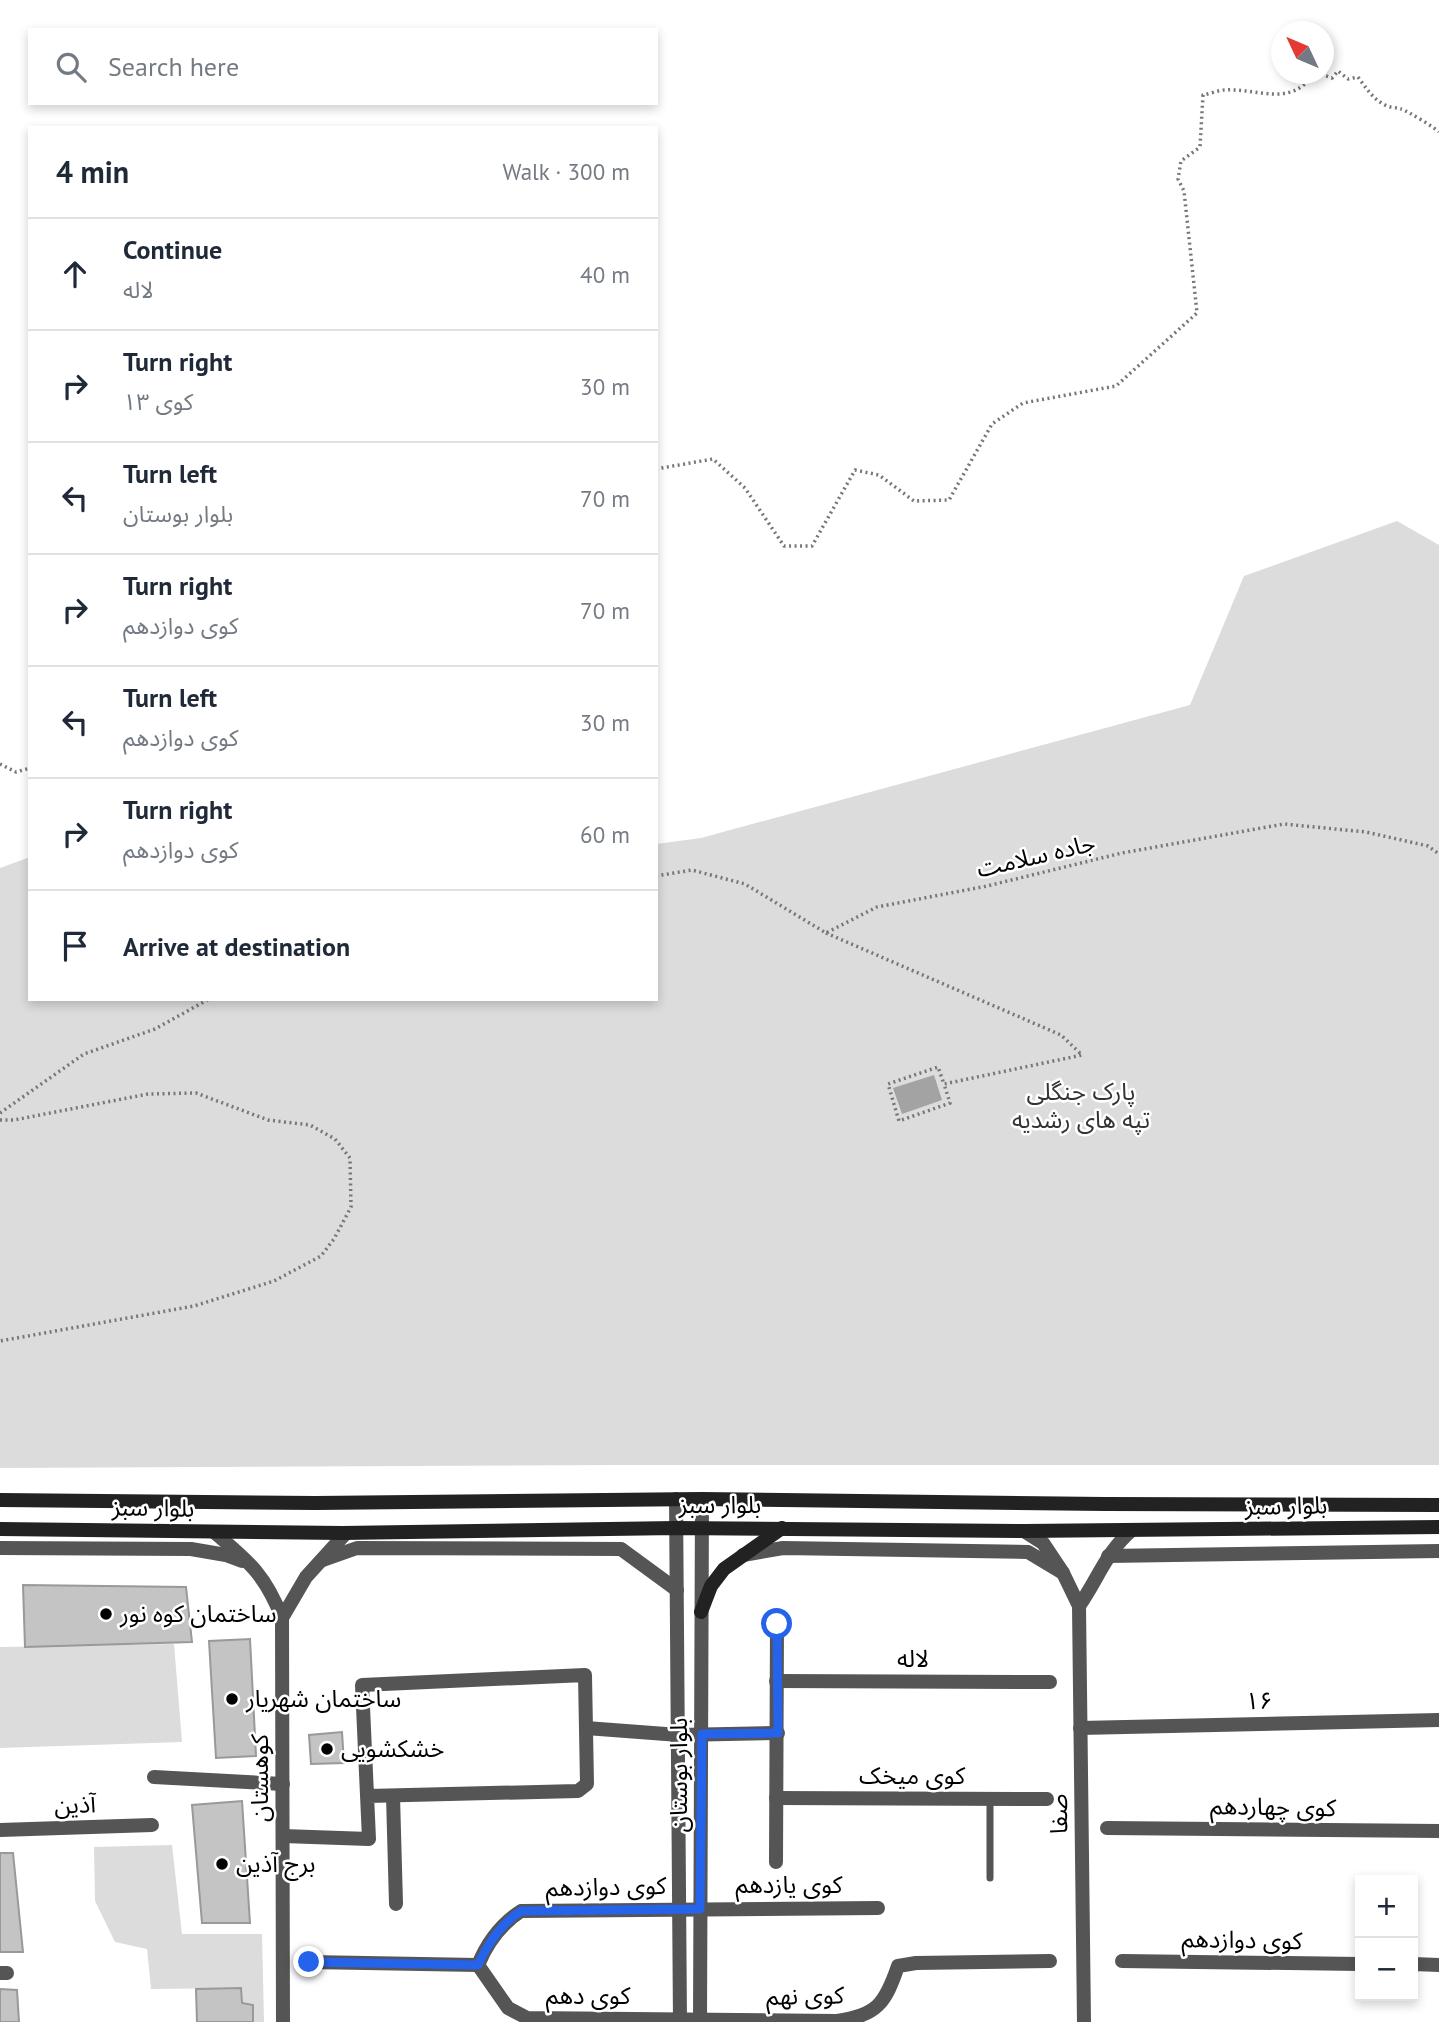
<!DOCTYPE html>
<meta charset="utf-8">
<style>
body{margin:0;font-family:"PT Sans","Noto Sans Arabic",sans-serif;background:#f6f6f7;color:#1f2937}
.controls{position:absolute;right:21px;bottom:21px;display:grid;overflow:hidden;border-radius:0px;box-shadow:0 4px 10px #0003}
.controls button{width:63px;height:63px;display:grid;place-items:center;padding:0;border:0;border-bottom:2px solid #e0e1e3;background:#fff;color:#1f2937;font:35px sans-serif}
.compass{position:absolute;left:1271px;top:21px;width:63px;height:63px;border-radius:50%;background:#fff;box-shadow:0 4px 10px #0003;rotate:314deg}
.stop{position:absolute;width:21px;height:21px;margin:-16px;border:5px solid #2563eb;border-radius:50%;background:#fff}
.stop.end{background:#2563eb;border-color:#fff;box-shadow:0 2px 7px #0008}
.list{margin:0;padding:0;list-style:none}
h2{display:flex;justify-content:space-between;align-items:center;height:91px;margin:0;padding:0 28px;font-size:30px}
h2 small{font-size:23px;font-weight:400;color:#747a83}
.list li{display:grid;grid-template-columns:46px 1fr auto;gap:21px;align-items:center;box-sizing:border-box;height:112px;padding:0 28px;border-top:2px solid #e0e1e3}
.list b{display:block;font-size:26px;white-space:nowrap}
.list p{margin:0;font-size:23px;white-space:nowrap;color:#747a83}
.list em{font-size:23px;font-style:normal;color:#747a83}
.icon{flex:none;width:38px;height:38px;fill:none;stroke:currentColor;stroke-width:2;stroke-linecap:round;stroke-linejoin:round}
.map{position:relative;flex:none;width:1439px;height:2022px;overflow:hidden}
.search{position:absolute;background:#fff;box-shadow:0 4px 10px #0003;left:28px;top:28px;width:630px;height:77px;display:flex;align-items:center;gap:18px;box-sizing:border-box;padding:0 24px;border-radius:0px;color:#747a83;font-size:26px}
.panel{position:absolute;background:#fff;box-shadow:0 4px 10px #0003;left:28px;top:126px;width:630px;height:875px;border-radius:0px}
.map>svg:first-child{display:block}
.green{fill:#dcdcdc}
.water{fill:#a3a3a3}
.building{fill:#c4c4c4;stroke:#999;stroke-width:2}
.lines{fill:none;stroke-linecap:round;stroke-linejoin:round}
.path{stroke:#777;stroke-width:3.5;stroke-dasharray:2 3.5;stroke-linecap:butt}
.service{stroke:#555;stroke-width:7}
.minor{stroke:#555;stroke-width:14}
.tertiary{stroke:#555;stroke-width:14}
.secondary{stroke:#222;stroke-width:14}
.route{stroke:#2563eb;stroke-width:9}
.poi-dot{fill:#000;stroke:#fff;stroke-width:2.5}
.labels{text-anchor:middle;stroke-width:5;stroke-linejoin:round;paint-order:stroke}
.street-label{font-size:24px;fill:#000;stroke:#fff}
.park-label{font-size:24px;fill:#333;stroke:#fff}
.poi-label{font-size:24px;fill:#000;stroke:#fff;text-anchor:start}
</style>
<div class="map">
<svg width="1439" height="2022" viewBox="0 0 1439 2022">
<rect width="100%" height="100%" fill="#fff"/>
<g class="green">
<polygon points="1397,521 1439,545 1439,1465 617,1465 0,1468 0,868 30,857 30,999 656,999 656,844 701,838 1190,705 1244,576"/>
<polygon points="174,1644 182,1742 0,1748 0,1647"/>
<polygon points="172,1845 182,1934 262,1934 264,2022 253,2022 253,2005 242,2003 240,1988 151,1989 147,1949 115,1942 95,1901 94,1847"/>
</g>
<polygon class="water" points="934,1075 942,1100 902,1114 893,1088"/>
<g class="building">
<polygon points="23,1585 186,1587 192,1642 25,1647"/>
<polygon points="250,1639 256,1756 216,1758 209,1641"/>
<polygon points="342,1732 344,1763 311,1764 309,1735"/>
<polygon points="242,1801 250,1923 202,1923 192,1805"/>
<polygon points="0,1853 13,1853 23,1952 0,1952"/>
<polygon points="241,1988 242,2003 253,2005 253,2022 197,2022 196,1989"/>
<polygon points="0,1989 17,1990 19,2022 0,2022"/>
</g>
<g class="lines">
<g class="path">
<path d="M1321 74 1332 78 1338 71 1348 79 1358 77C1366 88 1373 99 1385 105 1390 108 1396 107 1401 109 1406 110 1437 129 1439 132"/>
<path d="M656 469 713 459 745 488 784 546H812L855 470 879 475 914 501 949 500 992 424 1023 403 1116 386 1197 313 1184 191 1178 179 1181 161 1200 147 1203 95C1210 94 1218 90 1225 90 1257 88 1291 108 1313 74"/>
<polyline points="0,764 16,772 30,768"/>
<polyline points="656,876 692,870 745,884 826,933 877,907 987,886 1122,853 1284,824 1366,832 1428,846 1439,854"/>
<polyline points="826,933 1061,1035 1082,1055 944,1084 950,1103 899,1121 888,1084 938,1067 944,1084"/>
<polyline points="0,1113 84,1054 155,1029 209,999"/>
<polyline points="0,1120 14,1120 148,1094 196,1093 268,1120 310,1125 335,1139 350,1158 351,1207 334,1239 321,1256 274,1281 194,1306 0,1341"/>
</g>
<polyline class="service" points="990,1799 990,1878"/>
<g class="minor">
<polyline points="776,1681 1050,1682"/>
<polyline points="586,1728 679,1735 778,1733"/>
<polyline points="154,1777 283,1784"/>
<polyline points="393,1796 396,1904"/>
<polyline points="776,1798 1047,1799"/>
<polyline points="1107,1828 1439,1831"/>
<polyline points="0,1830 152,1825"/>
<polyline points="283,1836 369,1839 362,1685 585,1675 587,1784 578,1791 368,1796"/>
<polyline points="776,1862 777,1624"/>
<polyline points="1122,1961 1360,1964"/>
<polyline points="309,1962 478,1965"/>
<polyline points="1413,1964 1439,1965"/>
<path d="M478 1965 508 2008 527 2018 837 2021C877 2015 885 2004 898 1966L916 1963 1050 1961"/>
<path d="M478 1965C487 1943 501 1924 521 1911L878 1908"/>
<polyline points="0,1973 7,1973"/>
</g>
<g class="tertiary">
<polyline points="676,1499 680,2022"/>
<path d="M1024 1531 1043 1543 1063 1573 1079 1606C1098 1579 1106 1552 1132 1530"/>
<path d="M214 1532C248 1561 265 1574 282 1618L283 2022"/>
<polyline points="0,1548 191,1549 226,1555 242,1561"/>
<polyline points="743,1555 783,1548 1028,1552 1063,1573"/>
<polyline points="1108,1556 1439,1551"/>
<polyline points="323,1560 357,1548 621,1549 677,1590"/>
<polyline points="1079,1606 1084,2022"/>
<polyline points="282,1618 306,1577 346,1533"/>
<polyline points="1080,1728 1439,1720"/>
<polyline points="700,2022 702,1499"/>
</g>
<g class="secondary">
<polyline points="0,1500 315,1503 702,1499 1105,1504 1439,1505"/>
<polyline points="0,1529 342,1533 676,1528 1024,1531 1439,1527"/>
<polyline points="701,1612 711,1586 724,1569 782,1528"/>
</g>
</g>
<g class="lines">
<path class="route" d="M309 1962 478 1965C488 1943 501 1924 521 1911L700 1909 702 1734 778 1733 777 1624"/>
</g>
<g class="poi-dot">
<circle cx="106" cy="1614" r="7"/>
<circle cx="232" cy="1699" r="7"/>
<circle cx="327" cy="1749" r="7"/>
<circle cx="222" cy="1864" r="7"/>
</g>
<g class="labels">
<g class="street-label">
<text transform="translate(1036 856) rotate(-13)" y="8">جاده سلامت</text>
<text x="720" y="1513">بلوار سبز</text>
<text transform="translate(1286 1506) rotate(-1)" y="8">بلوار سبز</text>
<text transform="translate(153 1508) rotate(1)" y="8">بلوار سبز</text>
<text x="913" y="1667">لاله</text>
<text transform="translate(1259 1701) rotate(-1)" y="8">۱۶</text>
<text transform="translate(679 1775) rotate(-90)" y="8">بلوار بوستان</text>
<text x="912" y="1784">کوی میخک</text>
<text transform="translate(260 1778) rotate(-90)" y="8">کوهستان</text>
<text transform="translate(75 1805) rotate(-2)" y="8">آذین</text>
<text transform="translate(1273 1807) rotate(1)" y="8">کوی چهاردهم</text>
<text transform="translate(1059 1814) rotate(-91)" y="8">صفا</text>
<text x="789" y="1893">کوی یازدهم</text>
<text transform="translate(606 1887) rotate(-1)" y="8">کوی دوازدهم</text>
<text transform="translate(1242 1940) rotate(1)" y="8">کوی دوازدهم</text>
<text x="588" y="2004">کوی دهم</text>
<text transform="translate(805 1996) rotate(-1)" y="8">کوی نهم</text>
</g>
<g class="park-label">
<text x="1081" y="1100">پارک جنگلی<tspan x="1081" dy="28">تپه های رشدیه</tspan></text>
</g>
<g class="poi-label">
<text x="120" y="1622">ساختمان کوه نور</text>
<text x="246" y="1707">ساختمان شهریار</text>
<text x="341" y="1757">خشکشویی</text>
<text x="236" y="1872">برج آذین</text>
</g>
</g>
</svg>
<div class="controls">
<button>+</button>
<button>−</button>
</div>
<svg class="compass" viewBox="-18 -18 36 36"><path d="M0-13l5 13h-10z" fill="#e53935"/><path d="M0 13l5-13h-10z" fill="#747a83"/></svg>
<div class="stop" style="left:777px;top:1624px"></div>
<div class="stop end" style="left:309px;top:1962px"></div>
<div class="search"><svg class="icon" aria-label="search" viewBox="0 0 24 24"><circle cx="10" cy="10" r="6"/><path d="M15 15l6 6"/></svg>Search here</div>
<section class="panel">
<h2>4 min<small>Walk · 300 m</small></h2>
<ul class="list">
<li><svg class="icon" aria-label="ahead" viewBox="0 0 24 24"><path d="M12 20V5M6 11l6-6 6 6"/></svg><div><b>Continue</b><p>لاله</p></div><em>40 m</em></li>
<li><svg class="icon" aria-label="right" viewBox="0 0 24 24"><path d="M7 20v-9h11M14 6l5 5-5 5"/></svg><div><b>Turn right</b><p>کوی ۱۳</p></div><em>30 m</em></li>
<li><svg class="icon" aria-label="left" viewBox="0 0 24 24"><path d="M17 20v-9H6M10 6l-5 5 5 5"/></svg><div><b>Turn left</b><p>بلوار بوستان</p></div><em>70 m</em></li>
<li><svg class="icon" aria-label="right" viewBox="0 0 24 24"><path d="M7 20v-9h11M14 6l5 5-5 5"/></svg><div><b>Turn right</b><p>کوی دوازدهم</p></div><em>70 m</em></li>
<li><svg class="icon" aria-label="left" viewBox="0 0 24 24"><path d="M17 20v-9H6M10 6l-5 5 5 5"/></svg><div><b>Turn left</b><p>کوی دوازدهم</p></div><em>30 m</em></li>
<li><svg class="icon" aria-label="right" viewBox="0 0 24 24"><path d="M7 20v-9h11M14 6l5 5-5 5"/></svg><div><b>Turn right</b><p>کوی دوازدهم</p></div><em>60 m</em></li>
<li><svg class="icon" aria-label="arrive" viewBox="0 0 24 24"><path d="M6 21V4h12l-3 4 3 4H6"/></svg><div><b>Arrive at destination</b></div></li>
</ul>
</section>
</div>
